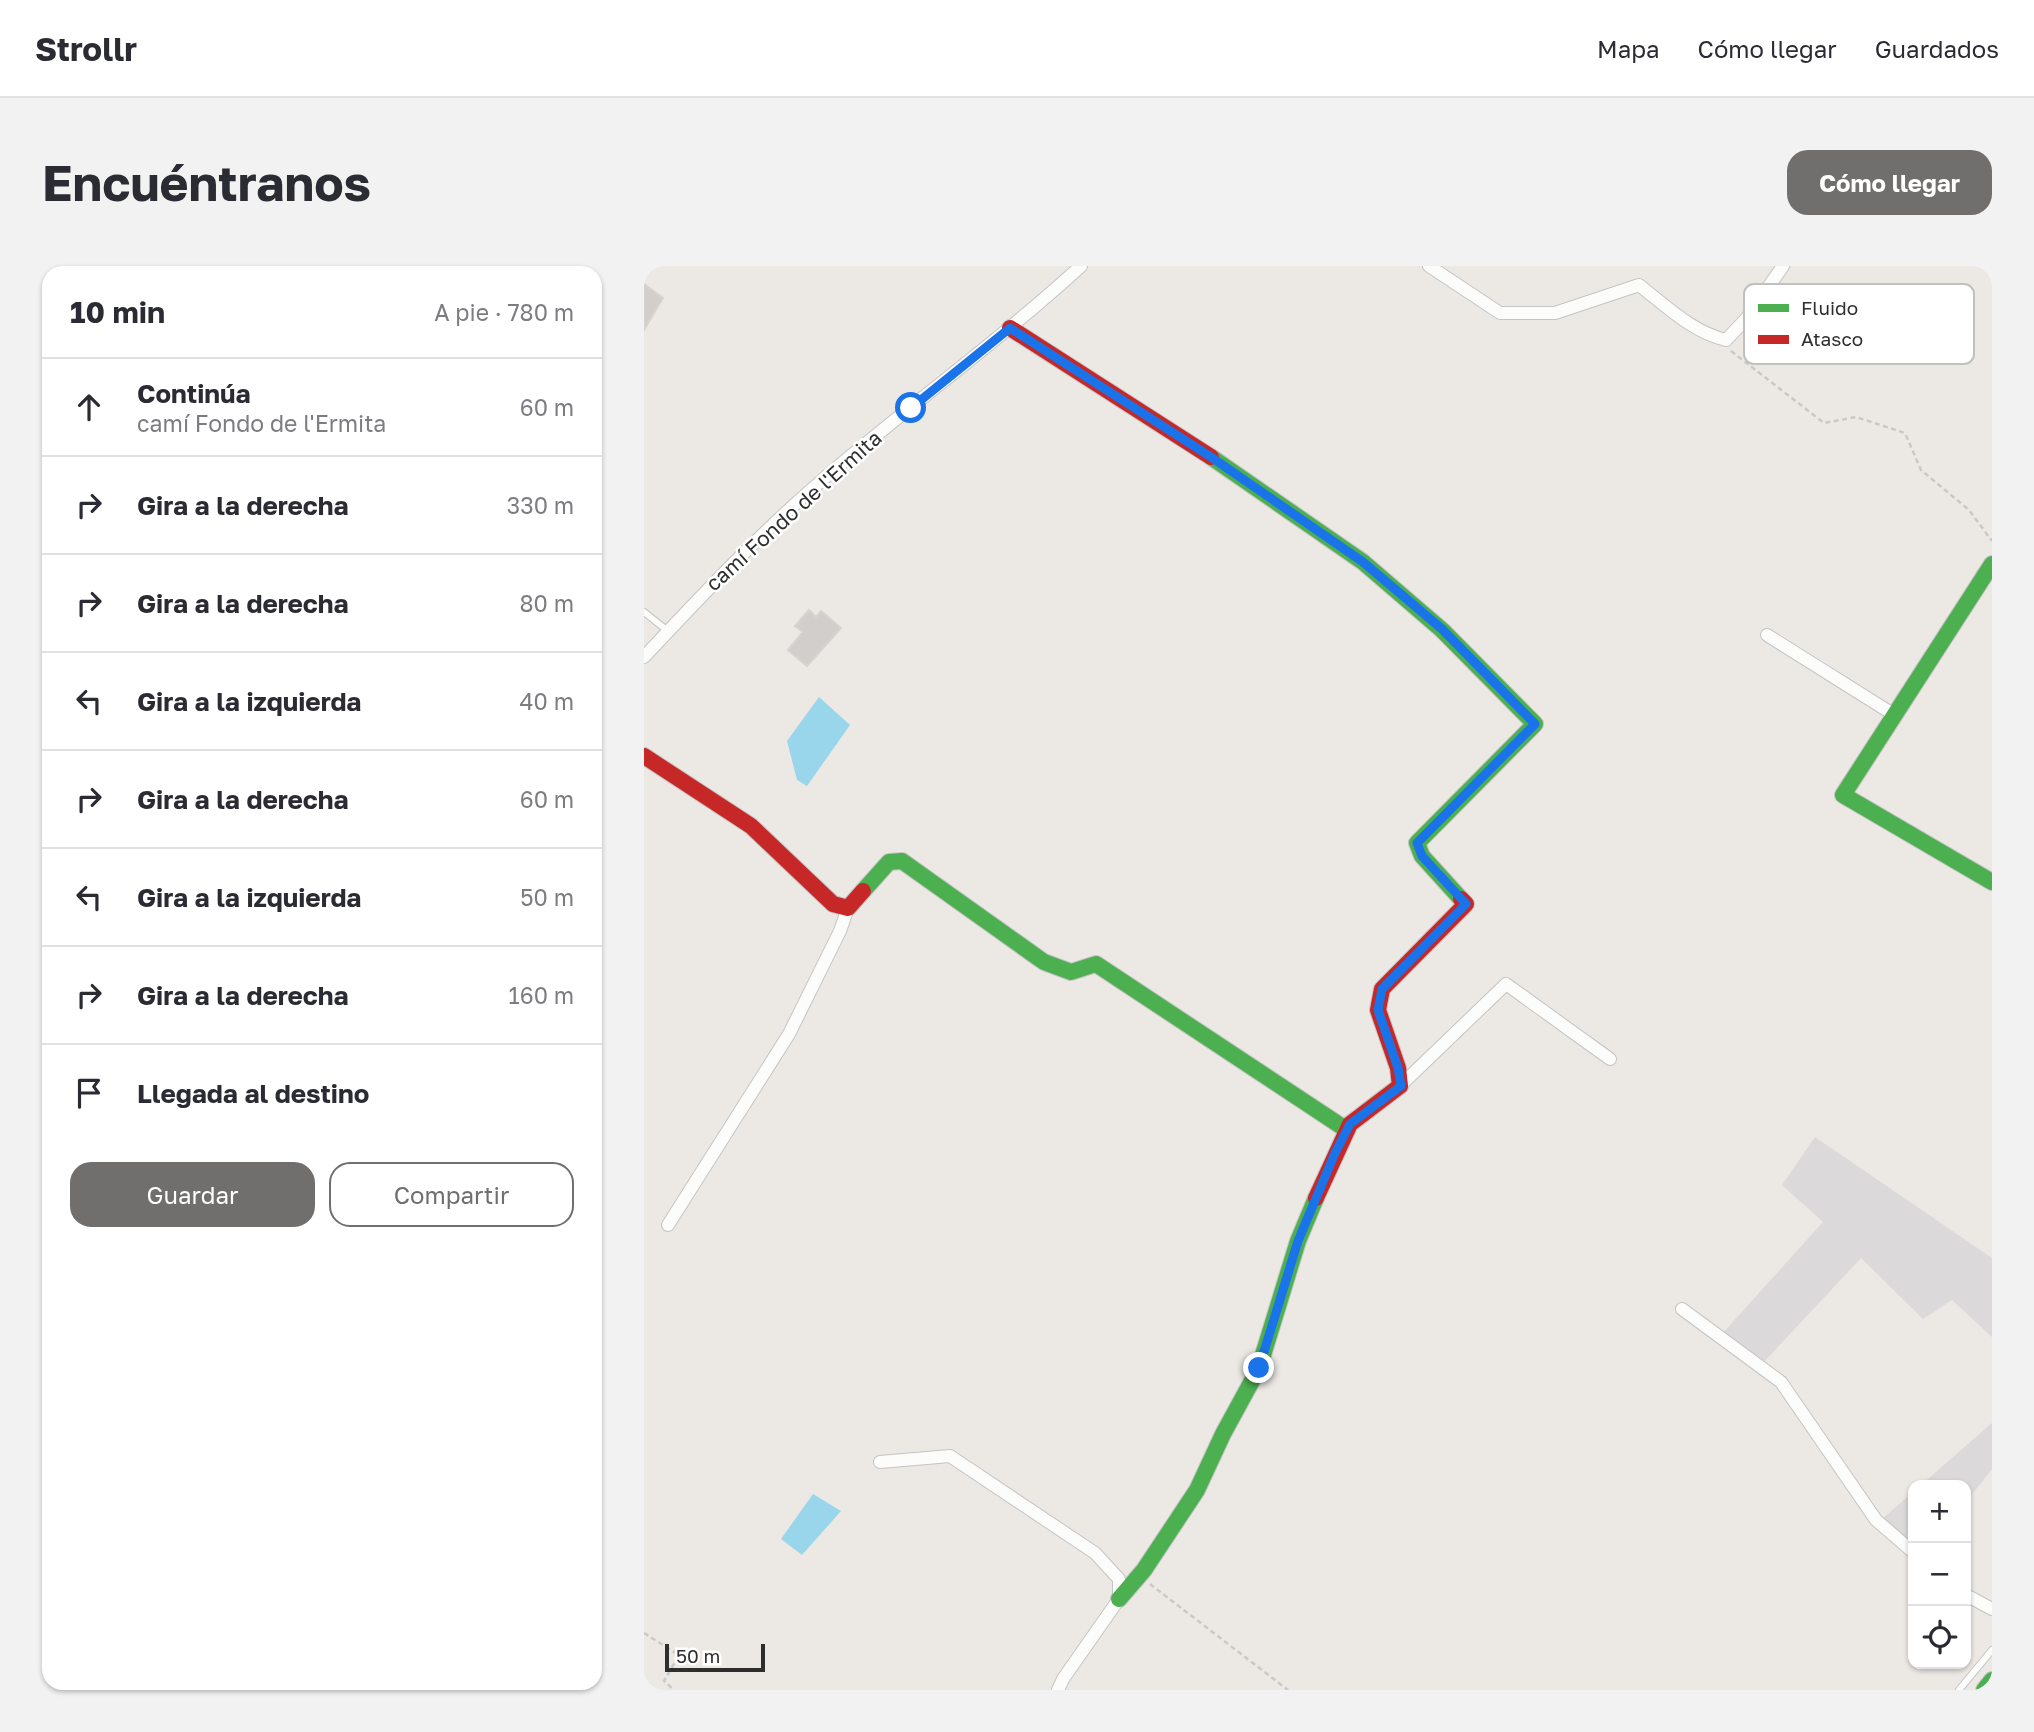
<!DOCTYPE html>
<html lang="es">
<meta charset="utf-8">
<style>
body{margin:0;font-family:"Golos Text",sans-serif;background:#f2f2f3;color:#2b2b33}
.controls{position:absolute;right:21px;bottom:21px;display:grid;overflow:hidden;border-radius:14px;box-shadow:0 2px 5px #0004}
.controls button{width:63px;height:63px;display:grid;place-items:center;padding:0;border:0;border-bottom:2px solid #e1e1e2;background:#fff;color:#2b2b33;font:35px sans-serif}
.scale{position:absolute;left:21px;bottom:18px;width:100px;box-sizing:border-box;padding-left:7px;border:4px solid #2e2e2e;border-top:0;font-size:19px;line-height:24px;white-space:nowrap;color:#2e2e2e;-webkit-text-stroke:5px #fff;paint-order:stroke}
.stop{position:absolute;width:21px;height:21px;margin:-16px;border:5px solid #1a73e8;border-radius:50%;background:#fff}
.stop.end{background:#1a73e8;border-color:#fff;box-shadow:0 2px 7px #0008}
.list{margin:0;padding:0;list-style:none}
h2{display:flex;justify-content:space-between;align-items:center;height:91px;margin:0;padding:0 28px;font-size:30px}
h2 small{font-size:23px;font-weight:400;color:#7c7c81}
.list li{display:grid;grid-template-columns:46px 1fr auto;gap:21px;align-items:center;box-sizing:border-box;height:98px;padding:0 28px;border-top:2px solid #e1e1e2}
.list b{display:block;font-size:26px;white-space:nowrap}
.list p{margin:0;font-size:23px;white-space:nowrap;color:#7c7c81}
.list em{font-size:23px;font-style:normal;color:#7c7c81}
.actions{display:flex;gap:14px;padding:21px 28px}
.actions a{flex:1;padding:16px 0;border:2px solid #706f6e;border-radius:21px;text-align:center;font-size:24px;color:#706f6e}
.actions .main{background:#706f6e;color:#fff}
.icon{flex:none;width:38px;height:38px;fill:none;stroke:currentColor;stroke-width:2;stroke-linecap:round;stroke-linejoin:round}
.map{position:relative;flex:none;width:1348px;height:1424px;overflow:hidden;border-radius:21px}
header{display:flex;align-items:center;gap:42px;box-sizing:border-box;height:98px;padding:0 35px;background:#fff;border-bottom:2px solid #e1e1e2}
header strong{font-size:33px}
nav{display:flex;gap:38px;margin-inline-start:auto;font-size:24px}
.intro{display:flex;align-items:center;justify-content:space-between;box-sizing:border-box;height:168px;padding:0 42px}
h1{margin:0;font-size:49px}
.button{padding:18px 32px;border-radius:21px;background:#706f6e;color:#fff;font-size:24px;font-weight:700}
main{display:flex;gap:42px;padding:0 42px}
aside{flex:1;background:#fff;border-radius:21px;box-shadow:0 2px 5px #0004}
.map>svg:first-child{display:block}
.industrial{fill:#dcd9db}
.water{fill:#99d6ec}
.building{fill:#d1cecb;stroke:#d7d4d0;stroke-width:2}
.lines{fill:none;stroke-linecap:round;stroke-linejoin:round}
.lane-casing{stroke:#c5c4c5;stroke-width:8}
.street-casing{stroke:#c5c4c5;stroke-width:14}
.fast-casing{stroke:#c5c4c5;stroke-width:18}
.jam-casing{stroke:#c5c4c5;stroke-width:18}
.path{stroke:#c9c9c8;stroke-width:2.5;stroke-dasharray:5 3.5;stroke-linecap:butt}
.lane{stroke:#fcfcfb;stroke-width:6}
.street{stroke:#fcfcfb;stroke-width:12}
.fast{stroke:#4caf50;stroke-width:16}
.jam{stroke:#c62828;stroke-width:16}
.route{stroke:#1a73e8;stroke-width:9}
.labels{text-anchor:middle;stroke-width:5;stroke-linejoin:round;paint-order:stroke}
.street-label{font-size:21px;fill:#2e2e2e;stroke:#fff}
.key{fill:#fff;stroke:#c0c0c0;stroke-width:2}
.key-label{font-size:19px;fill:#2e2e2e}
</style>
<header>
<strong>Strollr</strong>
<nav><a>Mapa</a><a>Cómo llegar</a><a>Guardados</a></nav>
</header>
<div class="intro"><h1>Encuéntranos</h1><a class="button">Cómo llegar</a></div>
<main>
<aside>
<h2>10 min<small>A pie · 780 m</small></h2>
<ul class="list">
<li><svg class="icon" aria-label="ahead" viewBox="0 0 24 24"><path d="M12 20V5M6 11l6-6 6 6"/></svg><div><b>Continúa</b><p>camí Fondo de l'Ermita</p></div><em>60 m</em></li>
<li><svg class="icon" aria-label="right" viewBox="0 0 24 24"><path d="M7 20v-9h11M14 6l5 5-5 5"/></svg><div><b>Gira a la derecha</b></div><em>330 m</em></li>
<li><svg class="icon" aria-label="right" viewBox="0 0 24 24"><path d="M7 20v-9h11M14 6l5 5-5 5"/></svg><div><b>Gira a la derecha</b></div><em>80 m</em></li>
<li><svg class="icon" aria-label="left" viewBox="0 0 24 24"><path d="M17 20v-9H6M10 6l-5 5 5 5"/></svg><div><b>Gira a la izquierda</b></div><em>40 m</em></li>
<li><svg class="icon" aria-label="right" viewBox="0 0 24 24"><path d="M7 20v-9h11M14 6l5 5-5 5"/></svg><div><b>Gira a la derecha</b></div><em>60 m</em></li>
<li><svg class="icon" aria-label="left" viewBox="0 0 24 24"><path d="M17 20v-9H6M10 6l-5 5 5 5"/></svg><div><b>Gira a la izquierda</b></div><em>50 m</em></li>
<li><svg class="icon" aria-label="right" viewBox="0 0 24 24"><path d="M7 20v-9h11M14 6l5 5-5 5"/></svg><div><b>Gira a la derecha</b></div><em>160 m</em></li>
<li><svg class="icon" aria-label="arrive" viewBox="0 0 24 24"><path d="M6 21V4h12l-3 4 3 4H6"/></svg><div><b>Llegada al destino</b></div></li>
</ul>
<div class="actions"><a class="main">Guardar</a><a>Compartir</a></div>
</aside>
<div class="map">
<svg width="1348" height="1424" viewBox="0 0 1348 1424">
<rect width="100%" height="100%" fill="#ece8e4"/>
<g class="industrial">
<polygon points="1171,871 1348,992 1348,1071 1308,1034 1279,1053 1217,992 1118,1098 1077,1069 1179,956 1138,919"/>
<polygon points="1348,1157 1348,1203 1322,1236 1322,1219 1277,1219"/>
<polygon points="1269,1226 1269,1279 1238,1253"/>
</g>
<g class="water">
<polygon points="175,431 206,459 163,520 153,514 143,475"/>
<polygon points="169,1228 197,1245 158,1289 137,1273"/>
</g>
<g class="building">
<polygon points="0,18 19,32 0,64"/>
<polygon points="165,344 172,351 177,345 197,362 163,400 144,384 159,366 151,360"/>
</g>
<g class="lines">
<defs>
<g id="lane">
<polyline points="0,346 24,365"/>
<polyline points="1315,1424 1348,1384"/>
</g>
<g id="street">
<path d="M785 0 856 47H911L995 19C1022 40 1048 66 1082 74L1102 53 1139 0"/>
<polyline points="1123,369 1252,450"/>
<path d="M0 391C61 326 122 261 190 204 272 135 358 72 437 0"/>
<polyline points="756,820 862,718 966,793"/>
<polyline points="24,959 145,768 196,665 204,642"/>
<polyline points="1038,1043 1137,1116 1232,1254 1269,1286"/>
<polyline points="236,1196 306,1190 451,1287 475,1313 475,1333 419,1413 414,1424"/>
<polyline points="1322,1329 1348,1343"/>
</g>
<g id="fast">
<polyline points="567,191 719,296 798,364 891,458 773,577 778,590 817,633"/>
<polyline points="1348,298 1199,529 1348,616"/>
<polyline points="219,625 245,596 258,595 400,696 427,706 452,698 703,864"/>
<polyline points="475,1333 500,1304 553,1224 579,1168 615,1102 654,975 672,932"/>
<polyline points="1340,1424 1348,1414"/>
</g>
<g id="jam">
<polyline points="366,62 567,191"/>
<polyline points="0,490 107,560 189,638 204,642 219,625"/>
<polyline points="672,932 706,858 756,820 754,802 734,744 738,723 822,638 817,633"/>
</g>
</defs>
<use href="#lane" class="lane-casing"/>
<use href="#street" class="street-casing"/>
<use href="#fast" class="fast-casing"/>
<use href="#jam" class="jam-casing"/>
<g class="path">
<polyline points="1087,85 1180,157 1212,151 1261,167 1277,204 1325,244 1348,275"/>
<polyline points="506,1318 644,1424"/>
<polyline points="0,1367 35,1389 20,1415 30,1424"/>
</g>
<use href="#lane" class="lane"/>
<use href="#street" class="street"/>
<use href="#fast" class="fast"/>
<use href="#jam" class="jam"/>
</g>
<g class="lines">
<polyline class="route" points="267,142 366,62 567,191 719,296 798,363 891,458 773,577 778,590 822,638 738,723 734,744 754,802 757,820 706,858 691,887 654,975 615,1102"/>
</g>
<g class="labels">
<g class="street-label">
<text transform="translate(150 245) rotate(-42)" y="7">camí Fondo de l'Ermita</text>
</g>
</g>
<rect x="1100" y="18" width="230" height="80" rx="10" class="key"/>
<rect x="1114" y="38" width="31" height="8" fill="#4caf50"/>
<rect x="1114" y="69" width="31" height="9" fill="#c62828"/>
<g class="key-label">
<text x="1157" y="49">Fluido</text>
<text x="1157" y="80">Atasco</text>
</g>
</svg>
<div class="controls">
<button>+</button>
<button>−</button>
<button><svg class="icon" aria-label="locate" viewBox="0 0 24 24"><circle cx="12" cy="12" r="6"/><path d="M12 2v4M12 18v4M2 12h4M18 12h4"/></svg></button>
</div>
<div class="scale">50 m</div>
<div class="stop" style="left:267px;top:142px"></div>
<div class="stop end" style="left:615px;top:1102px"></div>
</div>
</main>
